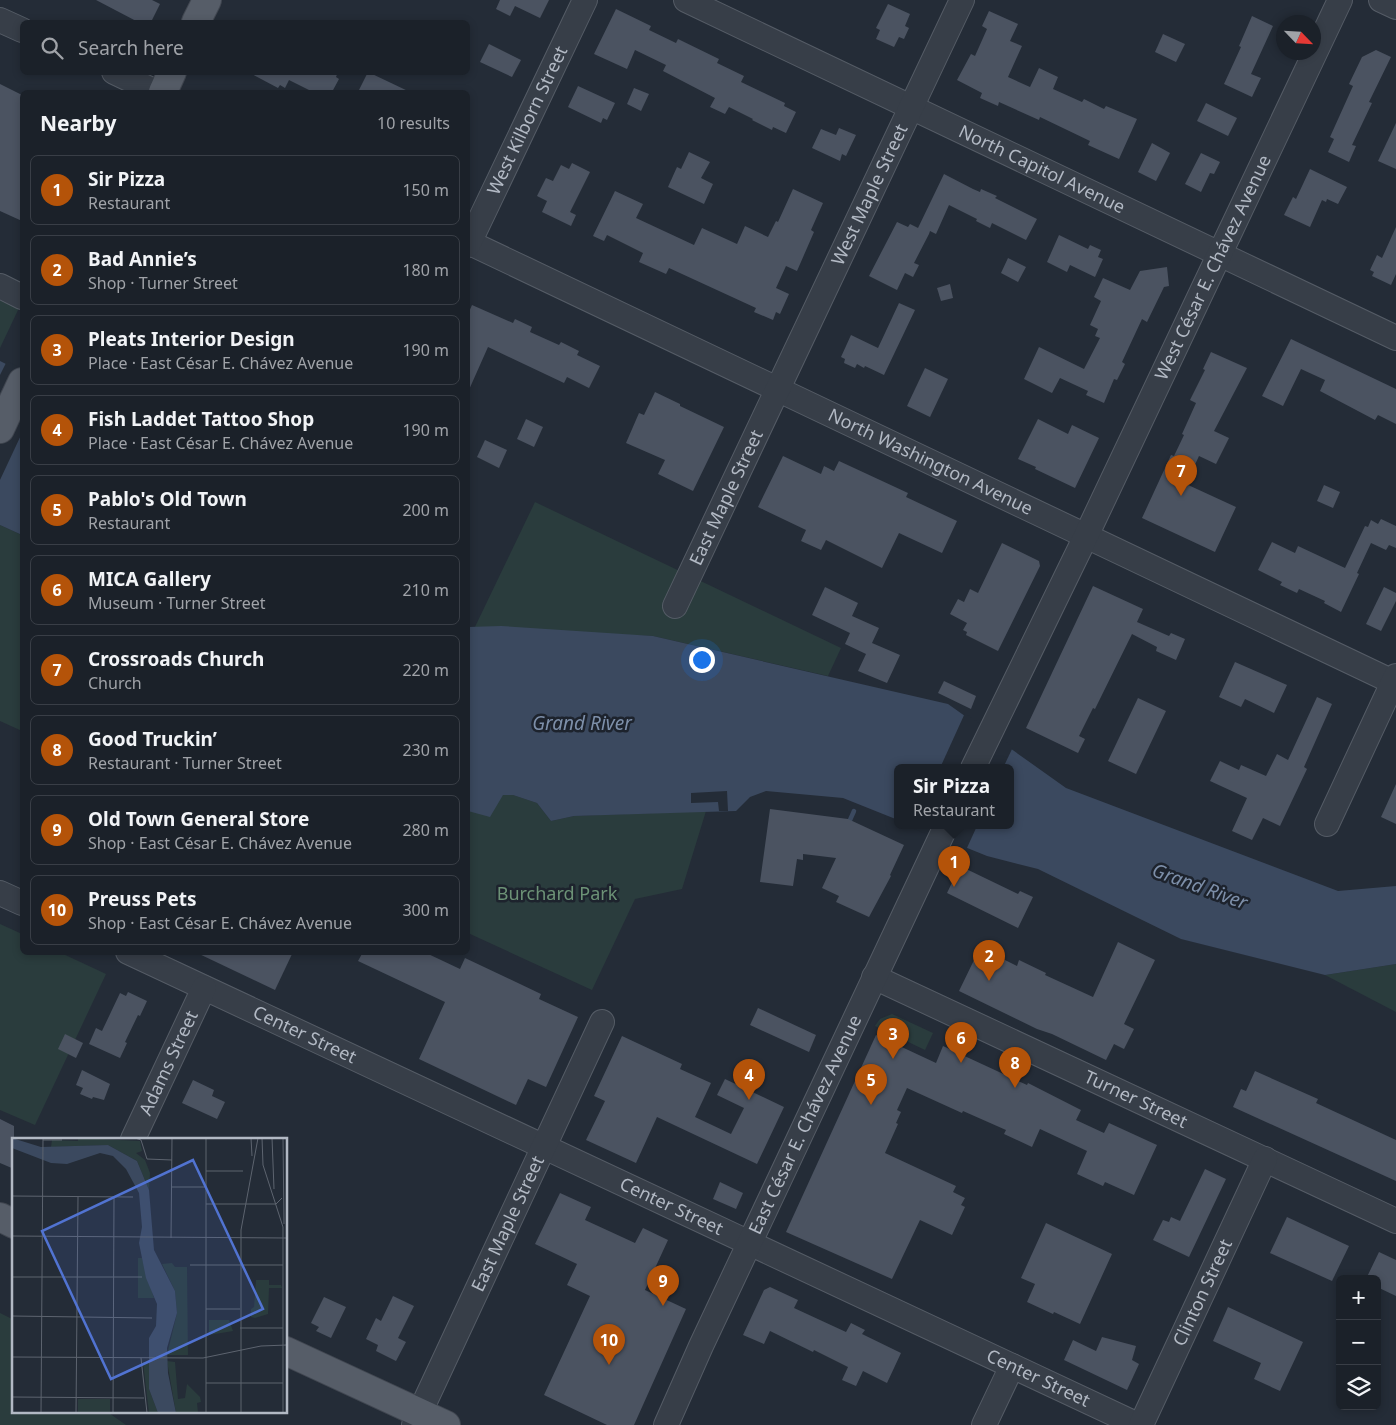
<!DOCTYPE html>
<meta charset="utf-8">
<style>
body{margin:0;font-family:"Noto Sans",sans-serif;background:#282e35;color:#f1f3f6}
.controls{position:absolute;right:15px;bottom:15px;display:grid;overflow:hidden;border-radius:8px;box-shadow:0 2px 8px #0003}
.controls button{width:45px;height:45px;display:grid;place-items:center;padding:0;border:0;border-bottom:1px solid #393e46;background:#1b2129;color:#f1f3f6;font:25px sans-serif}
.compass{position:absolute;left:1276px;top:15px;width:45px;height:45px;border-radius:50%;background:#1b2129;box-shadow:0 2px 8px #0003;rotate:115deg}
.you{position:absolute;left:701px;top:659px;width:18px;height:18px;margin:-12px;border:4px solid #fff;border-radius:50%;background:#1a73e8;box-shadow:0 0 0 8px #1a73e833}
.badge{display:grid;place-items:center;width:32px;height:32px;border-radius:50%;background:#b45309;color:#fff;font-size:16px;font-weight:700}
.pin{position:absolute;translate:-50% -41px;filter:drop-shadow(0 1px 2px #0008)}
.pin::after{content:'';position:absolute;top:26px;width:18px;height:15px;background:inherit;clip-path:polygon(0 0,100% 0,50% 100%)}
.popup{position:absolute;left:894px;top:764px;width:120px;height:65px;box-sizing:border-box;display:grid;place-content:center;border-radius:8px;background:#1b2129;filter:drop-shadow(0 1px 4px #0005);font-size:16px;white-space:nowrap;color:#a0a3a8}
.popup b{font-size:19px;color:#f1f3f6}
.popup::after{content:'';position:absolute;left:50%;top:100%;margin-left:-10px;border:10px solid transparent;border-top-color:#1b2129}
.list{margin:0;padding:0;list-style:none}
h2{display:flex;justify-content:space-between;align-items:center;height:65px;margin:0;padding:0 20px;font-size:21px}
h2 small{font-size:16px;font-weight:400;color:#a0a3a8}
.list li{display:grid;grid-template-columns:32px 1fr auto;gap:15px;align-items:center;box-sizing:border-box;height:70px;margin:0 10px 10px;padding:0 10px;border:1px solid #393e46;border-radius:8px}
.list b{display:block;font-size:19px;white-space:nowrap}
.list p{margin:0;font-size:16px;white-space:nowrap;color:#a0a3a8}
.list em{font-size:16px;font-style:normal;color:#a0a3a8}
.icon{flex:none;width:28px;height:28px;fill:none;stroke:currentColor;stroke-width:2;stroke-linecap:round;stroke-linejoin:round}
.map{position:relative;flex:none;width:1396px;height:1425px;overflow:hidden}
.search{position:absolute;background:#1b2129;box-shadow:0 2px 8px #0003;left:20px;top:20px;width:450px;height:55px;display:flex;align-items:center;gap:12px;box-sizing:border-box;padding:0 18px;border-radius:8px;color:#a0a3a8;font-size:19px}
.panel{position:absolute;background:#1b2129;box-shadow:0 2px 8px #0003;left:20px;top:90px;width:450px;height:865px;border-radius:8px}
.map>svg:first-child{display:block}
.green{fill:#2a3c3d}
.water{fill:#3b495f}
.pier{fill:#242c37}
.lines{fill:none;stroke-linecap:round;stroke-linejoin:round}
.stream{stroke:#3b495f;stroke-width:4.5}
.building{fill:#4b5361}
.minor-casing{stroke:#555c66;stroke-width:26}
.major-casing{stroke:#414751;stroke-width:30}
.minor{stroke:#373e48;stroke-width:24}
.major{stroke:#565d68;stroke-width:28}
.labels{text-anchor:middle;stroke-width:5;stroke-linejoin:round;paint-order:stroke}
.street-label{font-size:18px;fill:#b2b9c4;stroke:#1d232d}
.park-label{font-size:18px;fill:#6c9276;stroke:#1d232d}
.water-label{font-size:19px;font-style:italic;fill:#7d8fa9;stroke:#1d232d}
.inset-road{fill:none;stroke:#5d646f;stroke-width:1}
.view{fill:#5173d1;fill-opacity:0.15;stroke:#5173d1;stroke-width:2.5}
.inset-edge{fill:none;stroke:#b2b9c4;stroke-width:2.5}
</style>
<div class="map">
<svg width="1396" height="1425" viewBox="0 0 1396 1425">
<rect width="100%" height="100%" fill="#242c37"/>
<g class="green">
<polygon points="0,300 19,308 0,348"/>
<polygon points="535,502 841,648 828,676 653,636 474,629"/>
<polygon points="0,525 22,535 22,731 0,721"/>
<polygon points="503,795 513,795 537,803 551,821 574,816 706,811 682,889 635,899 592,990 468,933 468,811"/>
<polygon points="0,924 22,934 22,952 61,953 106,974 35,1125 0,1110"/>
<polygon points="1396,964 1396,1012 1325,975"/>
<polygon points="892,1014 933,1033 925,1050 875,1026 880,1019"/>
<polygon points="0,1313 14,1320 14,1411 106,1411 126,1425 0,1425"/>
</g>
<g class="water">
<polygon points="0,361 22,372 22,535 0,525"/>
<polygon points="501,626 653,636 948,704 1066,788 1338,891 1396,886 1396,964 1325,975 1181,939 1038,869 987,856 913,826 1010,826 1010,768 898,768 898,820 843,798 766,791 750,797 736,811 574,816 551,821 537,803 513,795 503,795 490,817 468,811 468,627"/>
</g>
<g class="pier">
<polygon points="7,361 22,369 22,433 0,480 0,375"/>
<polygon points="965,713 1013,747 1003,768 940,768"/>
<polygon points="727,791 728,811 719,811 718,802 691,803 691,793"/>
<polygon points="914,826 977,826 966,850 912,828"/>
</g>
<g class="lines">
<polyline class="stream" points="850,820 854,811"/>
</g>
<g class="building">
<polygon points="96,0 152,0 160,4 151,22 138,22"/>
<polygon points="500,0 549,0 540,18 515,6 510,16 496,9"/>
<polygon points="888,4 910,14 905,26 909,28 904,39 899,37 894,47 876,39 880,30 876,28"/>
<polygon points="616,9 651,26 649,30 676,43 678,39 719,59 717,63 744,76 741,82 785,103 784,106 796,112 786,133 773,127 772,130 752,120 753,119 729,107 725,114 710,107 715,98 663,71 666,65 635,50 627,69 594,54"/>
<polygon points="989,11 1018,24 1010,41 1022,46 1008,77 1030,87 1039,68 1058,77 1053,89 1082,102 1084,99 1104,109 1106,106 1137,119 1119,159 1088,145 1090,141 1040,117 1039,120 999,102 998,106 980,98 982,93 957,80 971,54 975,56 987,29 982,26"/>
<polygon points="1252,16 1273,26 1251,74 1261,78 1252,97 1224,84 1241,47 1239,46"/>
<polygon points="1163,34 1185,44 1176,62 1155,52"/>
<polygon points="489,44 521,60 512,77 480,62"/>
<polygon points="1376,50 1391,57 1369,102 1372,103 1352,145 1356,146 1349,162 1328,152 1334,139 1330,137 1353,86 1349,84 1362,57"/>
<polygon points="248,72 338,72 336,77 339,79 332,92 313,92 289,80 285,88 280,85 278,88"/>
<polygon points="368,72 410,92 358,92"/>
<polygon points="0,84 22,95 22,221 0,211"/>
<polygon points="578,86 615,103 607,120 603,118 601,123 568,107"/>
<polygon points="634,88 649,94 641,111 627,104"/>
<polygon points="1206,103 1237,118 1228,136 1197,121"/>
<polygon points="1396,123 1396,169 1378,161"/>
<polygon points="839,128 856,135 846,156 842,154 840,161 812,148 821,129 836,135"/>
<polygon points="1152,143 1170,153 1156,181 1138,172"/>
<polygon points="689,152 710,162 701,178 713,184 704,204 668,187 677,167 681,169"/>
<polygon points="1201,153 1220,162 1214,174 1210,173 1201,192 1185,184"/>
<polygon points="572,163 590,172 570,212 576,215 571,226 542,212 547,201 537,196 546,178 553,181 561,165 569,169"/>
<polygon points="1310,169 1347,187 1338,204 1327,199 1326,202 1322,200 1310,227 1284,215 1293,197 1296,199"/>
<polygon points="944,174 973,189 980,192 981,189 997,196 995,198 1037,219 1026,240 992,223 990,228 976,221 977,219 949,205 936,234 930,231 929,234 914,263 919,265 913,277 905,273 897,290 869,276 897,222 908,227 910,224 918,228"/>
<polygon points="793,189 823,203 811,230 814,232 797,271 786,266 776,288 789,294 780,314 776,312 773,320 754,312 756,308 669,268 666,274 639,262 643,253 607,235 604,241 593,236 615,191 643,204 636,218 694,245 702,228 737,244 745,226 768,237 776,221 778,222"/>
<polygon points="1396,227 1396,274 1391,285 1372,276 1374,272 1370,270 1377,255 1382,258"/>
<polygon points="1059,235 1088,249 1090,245 1101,250 1098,257 1103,259 1095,277 1070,265 1067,272 1047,262"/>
<polygon points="1008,258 1026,267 1018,282 1001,273"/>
<polygon points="1167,267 1169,286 1164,287 1147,322 1142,319 1122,362 1125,364 1117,380 1114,379 1104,403 1086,395 1088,391 1060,378 1052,393 1024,379 1039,347 1084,369 1100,338 1095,336 1098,329 1090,325 1101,301 1094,297 1103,278 1130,290 1140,271"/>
<polygon points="950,284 953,298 941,301 937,288"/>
<polygon points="899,303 915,310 884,375 865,366 864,368 857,364 855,368 844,363 845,359 841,357 851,335 878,348"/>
<polygon points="472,305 513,323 515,319 532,327 530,332 559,345 561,342 579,351 577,355 600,366 589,388 567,377 564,383 488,347 468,392 468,314"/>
<polygon points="1291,339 1396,389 1396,424 1378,415 1375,420 1320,391 1325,380 1301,369 1283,406 1262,396"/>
<polygon points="1211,352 1247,368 1214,431 1229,438 1216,464 1199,456 1186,484 1236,507 1215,552 1142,518 1171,455 1174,456 1184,435 1182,434 1196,403 1190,400 1205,370 1203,369"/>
<polygon points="925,368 948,379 930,417 907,406"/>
<polygon points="655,392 680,404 680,406 724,427 693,491 658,474 665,460 626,443 639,413 644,415"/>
<polygon points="526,419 543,427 534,447 517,439"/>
<polygon points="1038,419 1068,434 1072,425 1099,438 1075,488 1035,469 1036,467 1018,459"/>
<polygon points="485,440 507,450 499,468 477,457"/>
<polygon points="783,456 821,474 824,466 834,471 839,461 908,493 906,497 957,521 942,553 899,533 882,568 826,540 821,550 801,541 806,530 758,507"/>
<polygon points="1324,485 1340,492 1333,508 1317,501"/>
<polygon points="1381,519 1396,526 1396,548 1389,545 1386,550 1371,543 1357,573 1359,574 1341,612 1324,603 1325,601 1299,589 1297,593 1280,585 1282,582 1258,570 1272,542 1295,553 1298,546 1345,568 1365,526 1368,527 1371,520 1378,524"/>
<polygon points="1002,543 1039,561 1040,566 998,651 966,635 967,632 963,630 967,623 950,614 958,599 964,602 970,589 978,593"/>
<polygon points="1093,586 1143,609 1137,622 1169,636 1171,633 1185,639 1176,660 1156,651 1157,647 1132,634 1095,709 1093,708 1079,736 1085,739 1078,753 1026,728"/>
<polygon points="825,587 858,603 852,616 879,628 872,643 900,655 887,683 858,671 866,654 845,644 850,633 812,615"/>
<polygon points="1384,587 1396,593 1396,601 1381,631 1366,624"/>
<polygon points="1235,662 1287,685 1274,713 1245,699 1241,707 1219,697"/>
<polygon points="944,681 976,696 971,709 938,693"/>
<polygon points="1317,697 1332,704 1304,767 1307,769 1280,826 1263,818 1252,840 1232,831 1247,798 1210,781 1220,761 1239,770 1241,765 1266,776 1277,754 1288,760"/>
<polygon points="1138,698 1166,711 1136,774 1108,761"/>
<polygon points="1396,784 1396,824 1381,817"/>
<polygon points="770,809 848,819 904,845 890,875 891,876 869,917 836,902 839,896 822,888 836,858 803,854 803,860 797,859 793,886 760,882"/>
<polygon points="960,866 1018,894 1020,891 1033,897 1018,928 947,893"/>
<polygon points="1118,942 1155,960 1124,1024 1134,1029 1124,1049 1114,1044 1106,1060 1052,1034 1037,1029 959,991 975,958 988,964 993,954 1017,966 1019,960 1046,973 1045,975 1093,997"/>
<polygon points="195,952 293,952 275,990"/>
<polygon points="363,952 424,952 460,969 465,958 541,994 539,999 578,1017 546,1087 528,1079 516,1105 419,1059 445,1002 358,961"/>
<polygon points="128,992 147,1001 140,1016 138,1015 125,1042 127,1043 120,1058 89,1044 96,1028 102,1031 120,993 126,996"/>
<polygon points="758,1008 816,1035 809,1052 750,1025"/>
<polygon points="65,1034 83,1043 76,1058 58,1049"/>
<polygon points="876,1035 936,1063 943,1046 1027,1085 1028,1083 1081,1110 1076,1120 1104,1133 1109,1123 1157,1145 1134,1195 1105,1182 1103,1186 1077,1174 1087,1151 1040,1129 1032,1147 1004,1134 1006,1130 963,1111 962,1113 907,1088 897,1110 901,1112 896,1123 898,1124 885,1153 956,1186 953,1192 965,1198 961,1205 965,1207 952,1235 920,1220 892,1279 786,1232"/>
<polygon points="622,1036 682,1064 680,1069 711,1083 695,1117 731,1134 744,1108 717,1095 725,1079 784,1107 757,1164 657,1117 636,1163 586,1140 605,1101 594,1096"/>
<polygon points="82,1070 110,1084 104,1100 93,1097 92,1099 80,1094 83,1088 76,1085"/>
<polygon points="1255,1071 1318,1099 1316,1103 1396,1140 1396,1181 1233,1107 1241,1089 1246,1091"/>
<polygon points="193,1080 214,1090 212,1096 225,1102 217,1119 182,1103"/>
<polygon points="0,1119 14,1126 14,1169 0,1163"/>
<polygon points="1205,1169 1226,1179 1189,1257 1153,1240 1163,1220 1169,1222 1171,1217 1180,1221"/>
<polygon points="720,1182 743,1193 736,1209 713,1199"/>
<polygon points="560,1193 591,1207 585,1220 635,1243 643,1228 668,1240 645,1290 686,1309 634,1425 607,1425 544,1395 590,1296 567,1285 577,1264 535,1244"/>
<polygon points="1287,1217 1349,1246 1332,1281 1270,1253"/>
<polygon points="1046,1223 1112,1254 1080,1324 1054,1312 1053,1314 1027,1302 1035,1284 1021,1278"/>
<polygon points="1379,1252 1396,1260 1396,1296 1377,1287 1377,1279 1366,1279"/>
<polygon points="770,1287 798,1300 794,1308 846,1332 851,1323 865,1330 862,1334 901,1353 887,1383 863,1371 856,1386 842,1380 848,1367 814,1350 813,1352 770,1331 764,1344 743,1335 764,1290"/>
<polygon points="393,1296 414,1306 398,1338 406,1342 396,1361 376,1351 378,1345 366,1339 376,1318 381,1321"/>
<polygon points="324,1297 346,1307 331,1338 316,1331 319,1327 311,1323"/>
<polygon points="1228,1307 1303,1342 1280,1391 1254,1379 1261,1363 1213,1341"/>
<polygon points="1102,1337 1136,1346 1132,1360 1139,1364 1127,1390 1064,1360 1073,1340 1096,1351"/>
</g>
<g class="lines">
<defs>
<g id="minor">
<path id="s1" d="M686 0 1396 338"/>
<polyline points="1381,0 1396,7"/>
<polyline points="0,20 22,30"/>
<polyline points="114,72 156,92"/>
<path id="s2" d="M468 242 1393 682"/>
<path id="s3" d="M468 245 585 0"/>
<polyline points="0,286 22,297"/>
<path id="s4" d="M675 606 962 0"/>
<path id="s5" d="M973 768 1086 536 1340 0"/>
<polyline points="1327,824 1396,676"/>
<polyline points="0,893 22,903"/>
<path id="s6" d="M128 952 1138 1425"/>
<path id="s7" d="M874 977 1396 1221"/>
<path id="s8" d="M133 1139 204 988"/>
<path id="s9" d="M414 1425 602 1022"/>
<path id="s10" d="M666 1425 701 1346 946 826"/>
<polyline points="984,1425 1012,1366"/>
<path id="s11" d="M1141 1425 1265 1159"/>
</g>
<g id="major">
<polyline points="196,22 207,0"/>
<polyline points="163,92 172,72"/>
<polyline points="0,429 22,382"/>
<polyline points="0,1217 14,1224"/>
<polyline points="286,1351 446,1425"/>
</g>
</defs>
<use href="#minor" class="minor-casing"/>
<use href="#major" class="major-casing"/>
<use href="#minor" class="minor"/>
<use href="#major" class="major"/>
</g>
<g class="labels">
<g class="street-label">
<text dy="6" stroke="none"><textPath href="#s3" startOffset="138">West Kilborn Street</textPath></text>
<text dy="6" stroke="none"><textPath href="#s1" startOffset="394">North Capitol Avenue</textPath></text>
<text dy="6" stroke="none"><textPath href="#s4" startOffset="455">West Maple Street</textPath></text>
<text dy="6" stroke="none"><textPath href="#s5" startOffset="555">West César E. Chávez Avenue</textPath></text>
<text dy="6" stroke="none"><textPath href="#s2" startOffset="512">North Washington Avenue</textPath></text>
<text dy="6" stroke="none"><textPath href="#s4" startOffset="120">East Maple Street</textPath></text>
<text dy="6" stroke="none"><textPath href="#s6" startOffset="195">Center Street</textPath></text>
<text dy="6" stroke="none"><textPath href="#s8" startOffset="84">Adams Street</textPath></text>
<text dy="6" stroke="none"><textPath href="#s7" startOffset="289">Turner Street</textPath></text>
<text dy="6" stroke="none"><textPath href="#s10" startOffset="331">East César E. Chávez Avenue</textPath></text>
<text dy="6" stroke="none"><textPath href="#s6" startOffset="600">Center Street</textPath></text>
<text dy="6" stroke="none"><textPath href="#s9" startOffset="222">East Maple Street</textPath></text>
<text dy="6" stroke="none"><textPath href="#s11" startOffset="146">Clinton Street</textPath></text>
<text dy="6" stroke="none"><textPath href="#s6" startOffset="1005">Center Street</textPath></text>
</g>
<g class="park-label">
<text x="557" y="900">Burchard Park</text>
</g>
<g class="water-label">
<text x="582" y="730">Grand River</text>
<text transform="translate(1200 886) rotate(20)" y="7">Grand River</text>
</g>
</g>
<g transform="translate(12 1138)">
<rect width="275" height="275" fill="#242c37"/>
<path d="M66 0 128 3 130 13 124 15 133 22 138 35 137 52 125 23 96 7 39 9 40 2 66 3ZM126 120H130L142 160H126ZM160 125 163 129H175L176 217H155L165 175 163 153 150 126ZM244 142H257V147H269L270 150H257L256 176 243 180 239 179V171L242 169ZM197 182H217L221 193 197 197ZM155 223 163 224 166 261 173 260 175 246 188 259 189 264 185 265 186 275H164ZM131 224H137V251L146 275H137ZM66 261H98V275H66Z" fill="#2a3c3d"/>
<path d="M0 0 29 9 96 7 125 23 137 52 142 112 163 153 165 175 155 210 156 235 164 275H146L137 251V200L144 188 145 166 134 140 127 105 130 89 127 55 114 31 101 18 88 15 55 26 39 25 0 10Z" fill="#3b495f"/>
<path class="inset-road" d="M123 0 129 2 135 21 160 22M239 0 240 18M250 0 251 27 271 89V275M260 0 262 51M271 0 272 86M31 2H50M194 33H231M159 49H194M0 58 121 59M194 66H264L270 60M0 98 275 100M159 100 160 0M178 127H271M0 139H130M194 171H228M0 178 140 180M228 190H271M0 219 191 220 249 208 275 207M129 220 135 275M194 245H271M0 259 132 260M29 275 31 0M64 275 66 59M101 275 102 59M194 275V0M229 275V92L246 0"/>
<path class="view" d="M181 22 251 171 99 241 30 93Z"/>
<rect width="275" height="275" class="inset-edge"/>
</g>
</svg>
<div class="controls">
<button>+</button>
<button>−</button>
<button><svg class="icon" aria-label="layers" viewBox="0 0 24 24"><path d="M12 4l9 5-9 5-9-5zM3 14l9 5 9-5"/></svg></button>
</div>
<svg class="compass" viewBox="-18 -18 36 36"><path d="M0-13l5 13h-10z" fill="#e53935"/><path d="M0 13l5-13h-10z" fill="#a0a3a8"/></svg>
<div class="you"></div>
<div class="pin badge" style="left:954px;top:887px">1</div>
<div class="popup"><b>Sir Pizza</b>Restaurant</div>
<div class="pin badge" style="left:989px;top:981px">2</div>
<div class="pin badge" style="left:893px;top:1059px">3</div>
<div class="pin badge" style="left:749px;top:1100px">4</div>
<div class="pin badge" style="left:871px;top:1105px">5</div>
<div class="pin badge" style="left:961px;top:1063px">6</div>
<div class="pin badge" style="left:1181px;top:496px">7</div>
<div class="pin badge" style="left:1015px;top:1088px">8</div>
<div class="pin badge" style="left:663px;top:1306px">9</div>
<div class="pin badge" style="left:609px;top:1365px">10</div>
<div class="search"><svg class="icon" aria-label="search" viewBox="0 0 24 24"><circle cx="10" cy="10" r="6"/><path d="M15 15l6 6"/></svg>Search here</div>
<section class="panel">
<h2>Nearby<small>10 results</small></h2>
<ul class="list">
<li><span class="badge">1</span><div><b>Sir Pizza</b><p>Restaurant</p></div><em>150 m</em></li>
<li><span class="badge">2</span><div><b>Bad Annie’s</b><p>Shop · Turner Street</p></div><em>180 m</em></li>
<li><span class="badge">3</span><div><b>Pleats Interior Design</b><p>Place · East César E. Chávez Avenue</p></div><em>190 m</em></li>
<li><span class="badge">4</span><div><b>Fish Laddet Tattoo Shop</b><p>Place · East César E. Chávez Avenue</p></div><em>190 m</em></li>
<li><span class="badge">5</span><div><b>Pablo's Old Town</b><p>Restaurant</p></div><em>200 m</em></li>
<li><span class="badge">6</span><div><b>MICA Gallery</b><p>Museum · Turner Street</p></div><em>210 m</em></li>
<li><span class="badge">7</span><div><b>Crossroads Church</b><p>Church</p></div><em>220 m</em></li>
<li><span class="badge">8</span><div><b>Good Truckin’</b><p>Restaurant · Turner Street</p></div><em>230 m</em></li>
<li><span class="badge">9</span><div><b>Old Town General Store</b><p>Shop · East César E. Chávez Avenue</p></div><em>280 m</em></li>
<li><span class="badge">10</span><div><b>Preuss Pets</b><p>Shop · East César E. Chávez Avenue</p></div><em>300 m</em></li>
</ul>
</section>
</div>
